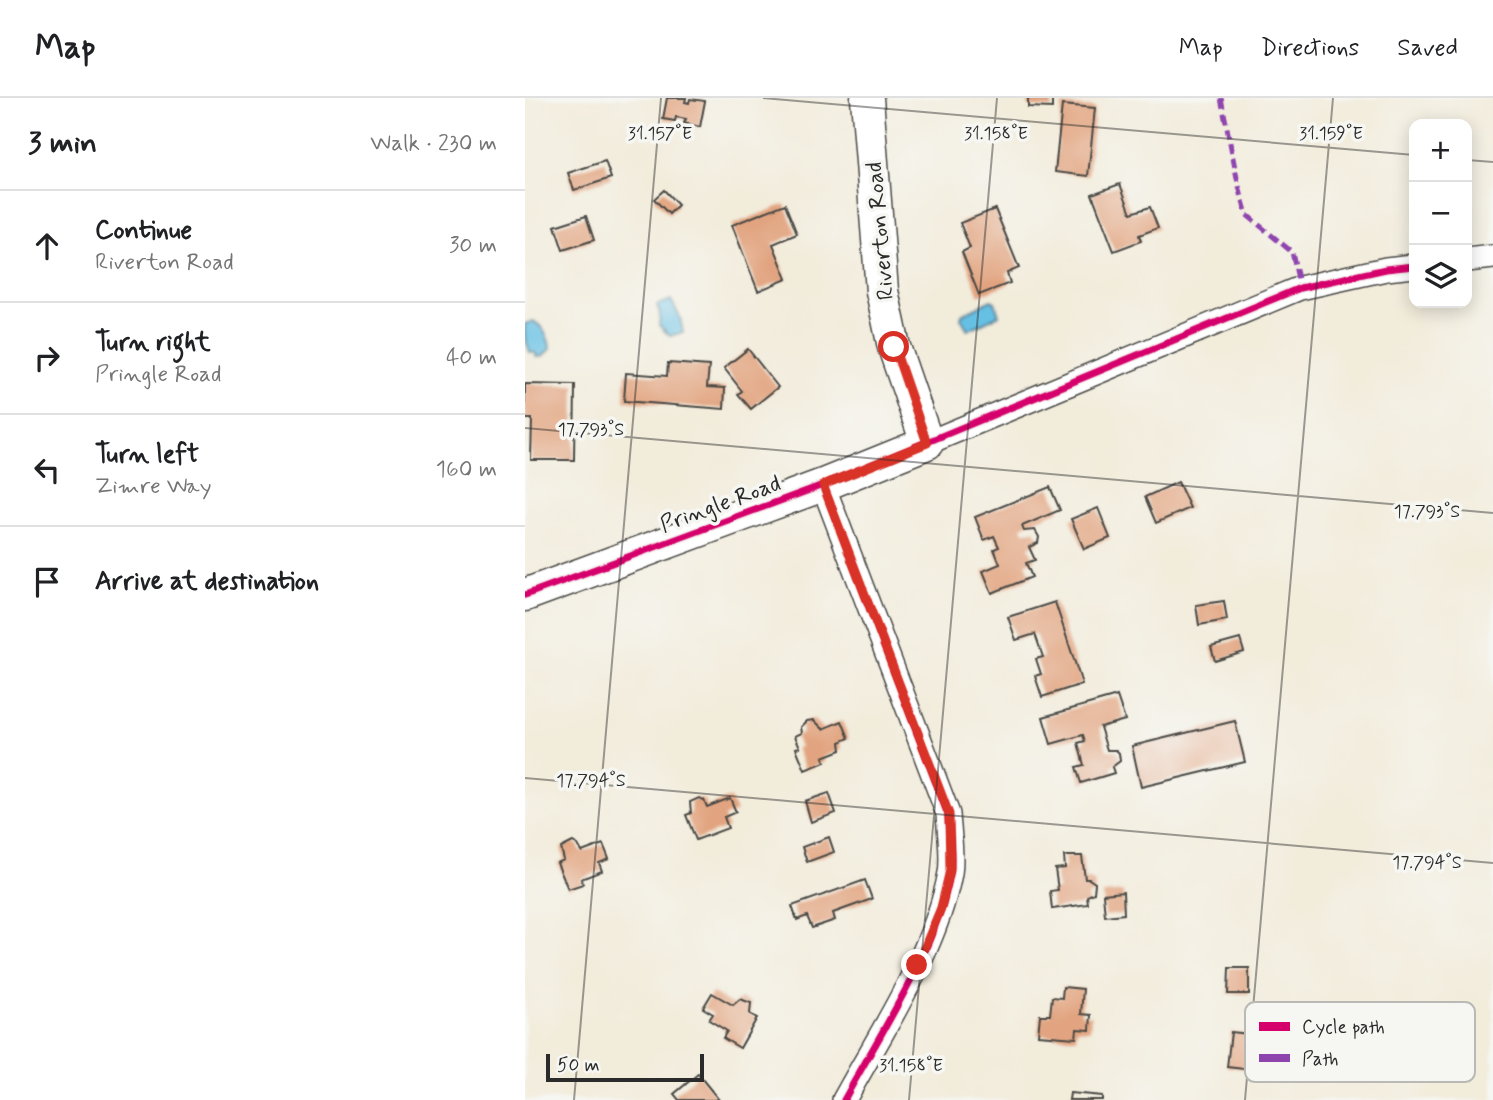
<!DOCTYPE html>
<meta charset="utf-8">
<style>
body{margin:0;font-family:Mynerve,sans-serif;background:#f2f2f2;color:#202124}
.controls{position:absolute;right:21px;top:21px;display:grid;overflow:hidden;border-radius:14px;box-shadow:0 4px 18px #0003}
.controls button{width:63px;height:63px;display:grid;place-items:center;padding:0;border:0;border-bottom:2px solid #e0e0e0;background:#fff;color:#202124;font:35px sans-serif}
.scale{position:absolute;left:21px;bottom:18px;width:158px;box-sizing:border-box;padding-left:7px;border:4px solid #2b2b2b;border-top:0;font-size:19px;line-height:24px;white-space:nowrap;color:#2b2b2b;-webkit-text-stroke:5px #f6f6f2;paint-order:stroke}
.stop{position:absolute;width:21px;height:21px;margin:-16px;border:5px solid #d93025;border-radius:50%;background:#fff}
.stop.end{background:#d93025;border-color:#fff;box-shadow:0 2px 7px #0008}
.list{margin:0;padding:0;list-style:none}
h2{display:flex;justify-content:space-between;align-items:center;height:91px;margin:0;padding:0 28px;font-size:30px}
h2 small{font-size:23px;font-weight:400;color:#757577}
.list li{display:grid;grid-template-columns:46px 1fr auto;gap:21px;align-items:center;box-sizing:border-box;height:112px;padding:0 28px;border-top:2px solid #e0e0e0}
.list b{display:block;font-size:26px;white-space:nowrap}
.list p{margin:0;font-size:23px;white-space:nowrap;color:#757577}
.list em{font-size:23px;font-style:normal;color:#757577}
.icon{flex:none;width:38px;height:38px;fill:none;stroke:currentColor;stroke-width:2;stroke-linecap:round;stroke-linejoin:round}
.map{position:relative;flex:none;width:968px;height:1002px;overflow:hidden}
header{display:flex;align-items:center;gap:42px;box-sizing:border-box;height:98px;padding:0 35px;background:#fff;border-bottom:2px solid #e0e0e0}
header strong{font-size:33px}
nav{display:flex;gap:38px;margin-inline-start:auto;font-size:24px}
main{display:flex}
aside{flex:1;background:#fff}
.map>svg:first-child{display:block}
.water{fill:#66c0e4;stroke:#487688;stroke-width:2}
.building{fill:#e2a480}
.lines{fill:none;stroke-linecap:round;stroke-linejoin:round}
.street-casing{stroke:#494845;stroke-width:26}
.secondary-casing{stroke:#494845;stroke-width:35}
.street{stroke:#fff;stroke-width:23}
.secondary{stroke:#fff;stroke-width:32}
.quiet{stroke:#8e44ad;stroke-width:5;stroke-dasharray:10 5;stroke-linecap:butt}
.cycleway-casing{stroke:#f6f6f2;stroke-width:11}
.cycleway{stroke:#d6006c;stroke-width:7}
.route{stroke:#d93025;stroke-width:9}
.ticks{fill:none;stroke:#2b2b2b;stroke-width:2;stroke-opacity:0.45}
.labels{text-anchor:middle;stroke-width:7;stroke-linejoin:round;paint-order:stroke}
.street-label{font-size:23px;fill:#2b2b2b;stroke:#f6f6f2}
.key{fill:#f6f6f2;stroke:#b9b9b6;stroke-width:2}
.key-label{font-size:19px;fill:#2b2b2b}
.ticks-label{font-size:18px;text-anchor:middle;fill:#2b2b2b;stroke:#f6f6f2;stroke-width:7;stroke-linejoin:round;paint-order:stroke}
</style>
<header>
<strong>Map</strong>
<nav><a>Map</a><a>Directions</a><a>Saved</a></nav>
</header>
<main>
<aside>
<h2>3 min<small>Walk · 230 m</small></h2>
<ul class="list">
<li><svg class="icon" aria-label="ahead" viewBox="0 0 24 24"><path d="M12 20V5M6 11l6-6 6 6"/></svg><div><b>Continue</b><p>Riverton Road</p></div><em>30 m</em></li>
<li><svg class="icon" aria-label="right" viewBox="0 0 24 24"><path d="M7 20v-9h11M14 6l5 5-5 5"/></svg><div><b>Turn right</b><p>Pringle Road</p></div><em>40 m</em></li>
<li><svg class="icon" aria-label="left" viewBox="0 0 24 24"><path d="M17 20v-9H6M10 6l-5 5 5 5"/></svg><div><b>Turn left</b><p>Zimre Way</p></div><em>160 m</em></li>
<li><svg class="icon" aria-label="arrive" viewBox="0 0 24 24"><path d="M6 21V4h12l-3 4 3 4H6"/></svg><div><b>Arrive at destination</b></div></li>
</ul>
</aside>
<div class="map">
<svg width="968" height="1002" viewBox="0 0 968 1002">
<rect width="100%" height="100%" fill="#f6f6f2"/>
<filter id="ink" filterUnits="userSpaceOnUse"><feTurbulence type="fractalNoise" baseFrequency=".0143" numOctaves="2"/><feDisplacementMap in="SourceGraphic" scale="14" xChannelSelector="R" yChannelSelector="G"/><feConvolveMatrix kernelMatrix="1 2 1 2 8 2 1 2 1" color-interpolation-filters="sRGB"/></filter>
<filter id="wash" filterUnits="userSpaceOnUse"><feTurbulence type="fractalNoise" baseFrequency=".00686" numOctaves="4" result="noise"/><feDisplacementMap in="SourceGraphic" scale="28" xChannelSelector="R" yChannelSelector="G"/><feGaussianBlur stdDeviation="1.57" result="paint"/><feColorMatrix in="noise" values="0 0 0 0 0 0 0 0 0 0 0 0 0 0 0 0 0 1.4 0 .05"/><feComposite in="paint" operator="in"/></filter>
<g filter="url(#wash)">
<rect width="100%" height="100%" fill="#f2ecdb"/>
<g class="water">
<polygon points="146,202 155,219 158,234 145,238 134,227 135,216 132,207"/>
<polygon points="466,202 470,204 474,217 443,232 436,220 437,216"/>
<path d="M8 223C17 227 25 241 25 251L17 259H11V255L5 254 0 240V226Z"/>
</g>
<g id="blocks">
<g class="building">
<polygon points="142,0 161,0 160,4 164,5 165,1 180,3 175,29 159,25 161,21 151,19 150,23 138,21"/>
<polygon points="503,0 527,0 527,10 503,9"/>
<polygon points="537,7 570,10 563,78 530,74"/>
<polygon points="80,63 86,80 49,92 43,75"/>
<polygon points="595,86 606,115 625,109 633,130 614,137 616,143 589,153 567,96"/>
<polygon points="139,92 153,107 144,116 129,101"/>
<polygon points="260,106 272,136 248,146 262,181 233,193 207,127"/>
<polygon points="470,111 494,170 482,175 485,185 454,197 437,154 445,150 435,125"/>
<polygon points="61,118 69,142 38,152 30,128"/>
<polygon points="223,251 253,289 226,311 213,296 217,293 199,270"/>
<polygon points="143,265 184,268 182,289 200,290 199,311 99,303 101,275 142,278"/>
<polygon points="0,286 50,287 49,362 6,362 7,321 0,321"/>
<polygon points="653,384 665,410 631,425 620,399"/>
<polygon points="525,389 535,412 497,428 499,433 510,432 514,439 513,445 504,449 510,462 501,465 507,479 467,495 458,473 475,466 469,451 474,449 469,438 459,442 450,419"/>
<polygon points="573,410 585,440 559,451 546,421"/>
<polygon points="699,503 702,522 674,527 671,507"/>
<polygon points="530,504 557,586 517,599 510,578 516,576 511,561 518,559 510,536 491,542 483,519"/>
<polygon points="715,541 719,554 690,563 686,549"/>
<polygon points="592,598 600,622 575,629 582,652 591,652 594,655 595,663 587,669 589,675 556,685 551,669 559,667 553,645 560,643 558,637 526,646 518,619"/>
<polygon points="289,622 298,631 317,623 324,640 315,644 316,652 298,659 300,664 280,672 271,650 275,649 270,638 277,635 276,629 282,623"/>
<polygon points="710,623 720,664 616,689 607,648"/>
<polygon points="304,695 311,715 286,724 280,703"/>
<polygon points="174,700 179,702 182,709 205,700 211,714 199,719 203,730 171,742 161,717 166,715 165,704"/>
<polygon points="304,739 309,754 282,764 277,749"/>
<polygon points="48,744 53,747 57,754 78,746 84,761 74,765 77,773 56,781 58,786 43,791 32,765 39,762 36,750"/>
<polygon points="539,758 557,758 560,781 564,781 570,785 569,795 562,798 563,806 527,811 525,793 533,792 530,771 540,770"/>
<polygon points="340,782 347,801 308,815 310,822 287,830 282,818 272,822 267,808"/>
<polygon points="598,794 599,816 580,818 578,796"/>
<polygon points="704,870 724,870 724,896 703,896"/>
<polygon points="538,889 558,891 556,916 566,917 565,932 552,931 551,940 513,937 515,917 525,917 527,899 537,900"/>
<polygon points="187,895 208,907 215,901 226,905 225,916 232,920 215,950 198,940 202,933 184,922 188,916 178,910"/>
<polygon points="706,934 733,937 728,972 702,969"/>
<polygon points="173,976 194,1002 154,1002 149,996"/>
<polygon points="545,995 577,998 577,1002 544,1002"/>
</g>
</g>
</g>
<g filter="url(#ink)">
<use href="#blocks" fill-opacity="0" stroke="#494845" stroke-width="2"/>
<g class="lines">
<defs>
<g id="street">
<polyline points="942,162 968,159"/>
<polyline points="402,345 775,190 861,171 889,168"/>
<path d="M298 387 423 716C424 735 428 757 425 775 411 852 356 934 319 1002"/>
</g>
<polyline id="secondary" points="0,497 298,387 402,345 369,249 357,193 342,0"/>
</defs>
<use href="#street" class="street-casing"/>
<use href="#secondary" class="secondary-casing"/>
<use href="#street" class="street"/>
<use href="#secondary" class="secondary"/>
<polyline class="quiet" points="696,0 713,85 722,117 767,154 775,190"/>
<defs>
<g id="cycleway">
<path d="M298 387 423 716C424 735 428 757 425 775 411 852 356 934 319 1002"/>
<polyline points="0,497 298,387 775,190 861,171 889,168"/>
</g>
</defs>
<use href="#cycleway" class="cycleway-casing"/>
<use href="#cycleway" class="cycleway"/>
</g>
</g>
<g class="lines" filter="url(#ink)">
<polyline class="route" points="369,249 402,345 298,387 424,716 425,772 416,810 392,867"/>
</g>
<path class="ticks" d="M238 0 889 57M942 62 968 64M0 330 968 415M0 680 968 765M49 1002 136 0M384 1002 472 0M720 1002 808 0"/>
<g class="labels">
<g class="street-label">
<text transform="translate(354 133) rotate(-95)" y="8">Riverton Road</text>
<text transform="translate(195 405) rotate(-20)" y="8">Pringle Road</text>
</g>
</g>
<rect x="720" y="904" width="230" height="80" rx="10" class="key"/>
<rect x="734" y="924" width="31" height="9" fill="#d6006c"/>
<rect x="734" y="956" width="31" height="8" fill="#8e44ad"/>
<g class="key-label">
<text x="777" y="935">Cycle path</text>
<text x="777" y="967">Path</text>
</g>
<g class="ticks-label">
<text x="135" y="41">31.157°E</text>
<text x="471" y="41">31.158°E</text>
<text x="806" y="41">31.159°E</text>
<text x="66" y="337">17.793°S</text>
<text x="902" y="419">17.793°S</text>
<text x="66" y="688">17.794°S</text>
<text x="902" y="770">17.794°S</text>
<text x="386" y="973">31.158°E</text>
</g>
</svg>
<div class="controls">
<button>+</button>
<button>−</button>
<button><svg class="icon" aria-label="layers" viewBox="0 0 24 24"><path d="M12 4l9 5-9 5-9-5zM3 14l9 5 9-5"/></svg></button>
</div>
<div class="scale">50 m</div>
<div class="stop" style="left:369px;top:249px"></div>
<div class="stop end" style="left:392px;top:867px"></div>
</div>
</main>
